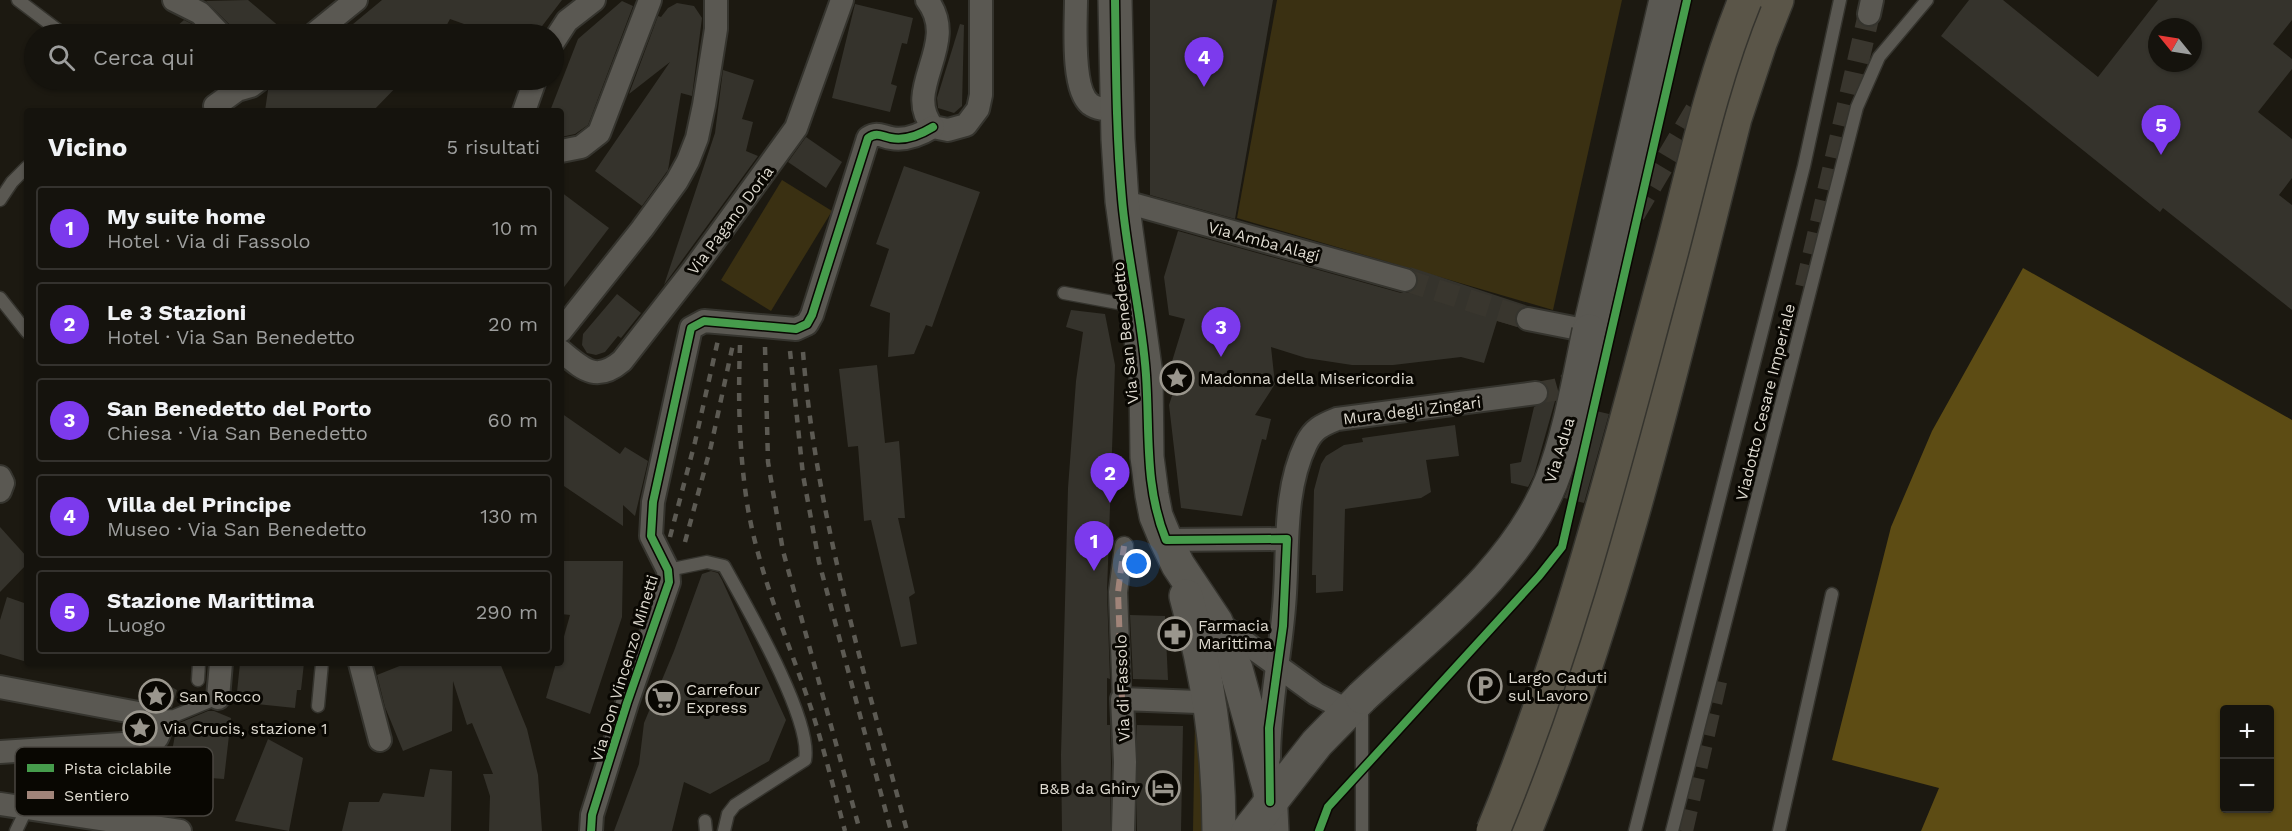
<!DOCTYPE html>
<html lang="it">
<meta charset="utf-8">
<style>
body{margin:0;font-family:"Work Sans",sans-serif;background:#1e1c16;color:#f1f3f6}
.controls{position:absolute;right:18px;bottom:18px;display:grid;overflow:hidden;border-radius:6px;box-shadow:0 2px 4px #0004}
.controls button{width:54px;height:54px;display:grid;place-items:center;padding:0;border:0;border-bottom:2px solid #34322e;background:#15130d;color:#f1f3f6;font:30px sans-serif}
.compass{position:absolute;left:2148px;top:18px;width:54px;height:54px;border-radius:50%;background:#15130d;box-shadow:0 2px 4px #0004;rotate:300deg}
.you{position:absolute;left:1137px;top:564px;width:21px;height:21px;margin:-15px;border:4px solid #fff;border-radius:50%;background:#1a73e8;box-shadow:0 0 0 9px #1a73e833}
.badge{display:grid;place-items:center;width:39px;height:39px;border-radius:50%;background:#7c3aed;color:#fff;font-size:20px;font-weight:700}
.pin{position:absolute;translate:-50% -50px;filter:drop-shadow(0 2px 3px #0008)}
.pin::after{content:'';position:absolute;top:32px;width:21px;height:18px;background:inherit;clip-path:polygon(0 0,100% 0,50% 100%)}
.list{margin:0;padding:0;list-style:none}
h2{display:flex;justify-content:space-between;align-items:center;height:78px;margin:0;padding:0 24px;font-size:26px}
h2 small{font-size:20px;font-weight:400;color:#9d9e9d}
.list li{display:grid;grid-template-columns:39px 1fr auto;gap:18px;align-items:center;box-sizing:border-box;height:84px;margin:0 12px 12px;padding:0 12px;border:2px solid #34322e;border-radius:6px}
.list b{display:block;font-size:22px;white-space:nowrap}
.list p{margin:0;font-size:20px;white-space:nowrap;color:#9d9e9d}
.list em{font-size:20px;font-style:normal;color:#9d9e9d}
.icon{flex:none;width:33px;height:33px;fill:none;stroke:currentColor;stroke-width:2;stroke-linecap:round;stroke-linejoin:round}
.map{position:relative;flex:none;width:2292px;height:831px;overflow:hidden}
.search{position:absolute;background:#15130d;box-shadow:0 2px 4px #0004;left:24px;top:24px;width:540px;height:66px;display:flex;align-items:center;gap:15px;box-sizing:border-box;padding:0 21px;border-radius:33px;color:#9d9e9d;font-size:22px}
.panel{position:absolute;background:#15130d;box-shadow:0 2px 4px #0004;left:24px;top:108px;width:540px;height:558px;border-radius:6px}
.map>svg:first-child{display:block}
.green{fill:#3a3012}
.water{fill:#5d4c14;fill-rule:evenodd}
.building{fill:#35332c;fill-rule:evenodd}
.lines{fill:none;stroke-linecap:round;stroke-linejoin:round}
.minor-tunnel{stroke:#39362e;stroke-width:22;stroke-dasharray:22 11;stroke-linecap:butt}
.service-casing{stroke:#35342e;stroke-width:15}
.pedestrian-casing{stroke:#35342e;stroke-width:21}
.minor-casing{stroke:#35342e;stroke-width:26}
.secondary-casing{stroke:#35342e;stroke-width:36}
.trunk-casing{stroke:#35342e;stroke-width:36}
.service{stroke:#5a5852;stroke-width:12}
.pedestrian{stroke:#5a5852;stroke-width:18}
.minor{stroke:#5a5852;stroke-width:22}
.secondary{stroke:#5a5852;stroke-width:33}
.trunk{stroke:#5a5548;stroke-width:33}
.rail{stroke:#5c5a53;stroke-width:4.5;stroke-dasharray:8 8;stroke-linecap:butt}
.secondary-bridge-casing{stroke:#35342e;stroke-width:36;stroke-linecap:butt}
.trunk-bridge-casing{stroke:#35342e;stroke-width:36;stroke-linecap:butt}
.secondary-bridge{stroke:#5a5852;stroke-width:33}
.trunk-bridge{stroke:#5a5548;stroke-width:33}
.quiet{stroke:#a18479;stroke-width:6;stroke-dasharray:12 6;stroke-linecap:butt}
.cycleway-casing{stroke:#090702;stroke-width:11}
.cycleway{stroke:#469c4c;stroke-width:8}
.labels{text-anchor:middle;stroke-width:6;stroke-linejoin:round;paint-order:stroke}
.street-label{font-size:16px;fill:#dedad0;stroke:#090702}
.poi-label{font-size:16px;fill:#dedad0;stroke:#090702;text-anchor:start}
.key{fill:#090702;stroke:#494640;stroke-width:1.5}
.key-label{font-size:16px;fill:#dedad0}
</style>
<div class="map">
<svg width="2292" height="831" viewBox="0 0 2292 831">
<rect width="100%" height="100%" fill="#1c1911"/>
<g class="green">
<polygon points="1277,0 1622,0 1553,310 1237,218"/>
<polygon points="782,180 832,211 771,311 721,280"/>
<polygon points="1195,719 1207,719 1205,831 1193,831"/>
</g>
<path class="water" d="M2023 268 2292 420V831H1921L1939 788 1832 760 1891 527 1932 431ZM2224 710H2270V808H2224Z"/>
<g class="building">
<polygon points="248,0 288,34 233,34 230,25 206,1"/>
<polygon points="382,0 562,0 536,34 492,34 450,19 442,34 341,34"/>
<polygon points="1150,0 1273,0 1235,219 1150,195"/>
<path d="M1969 0H2003L2098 77 2158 0H2292V20L2273 44 2292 59V69L2258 112 2292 139V178L2279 195 2292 205V310L2163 208 2160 212 1941 36ZM2157 27H2193V63H2157Z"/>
<polygon points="622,1 633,6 588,125 575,134 561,137 561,111 550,111 578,39"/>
<polygon points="677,3 694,6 702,18 692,96 681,93 668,170 642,206 595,171 670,62 629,94 658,16 661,17 668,8"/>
<polygon points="855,4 913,18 907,44 902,43 891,84 897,86 890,112 832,98"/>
<polygon points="184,20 192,24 202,34 168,34"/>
<polygon points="960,24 964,25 962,106 954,113 938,108 937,98"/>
<polygon points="723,70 754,80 742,119 753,122 746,151 758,156 664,285 715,133"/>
<polygon points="272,80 287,83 290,80 403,80 373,111 265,111 268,90"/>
<polygon points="806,137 842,162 826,188 788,162"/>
<polygon points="904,166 980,192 932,327 926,325 914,354 888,357 890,313 870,306 889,249 876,244"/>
<polygon points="561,192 609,228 561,291"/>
<polygon points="1178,231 1401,293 1409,293 1418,284 1418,276 1410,267 1528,306 1518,310 1515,316 1518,327 1497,321 1484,363 1461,357 1393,365 1352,365 1306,358 1271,347 1275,384 1255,415 1271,419 1266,440 1262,439 1242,516 1181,508 1169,405 1180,371 1170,368 1185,319 1169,315 1164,277"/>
<polygon points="617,294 641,313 621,338 618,336 605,352 596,355 587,353 582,345 583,334"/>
<polygon points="1071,310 1105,314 1115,365 1107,592 1110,679 1107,678 1107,725 1110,725 1111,762 1110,831 1062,831 1061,755 1068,488 1076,381 1083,332 1066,327"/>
<polygon points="877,365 885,443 899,441 905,518 898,518 915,593 909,597 917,644 901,647 871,520 864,521 858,446 848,447 839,369"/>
<polygon points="1547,400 1555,401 1534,475 1528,487 1511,483 1510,464 1521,462 1534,407"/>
<polygon points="1592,410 1609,414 1584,503 1564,498 1575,470"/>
<polygon points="561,413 620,454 625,447 648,461 635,516 623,505 623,526 561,484"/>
<polygon points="1455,425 1459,456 1426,460 1431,492 1421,498 1345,509 1343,591 1316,593 1316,575 1312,575 1314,490 1321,464 1326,456 1344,445 1363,442 1362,438"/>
<polygon points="0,527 27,557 27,564 0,592"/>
<polygon points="561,561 623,561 622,617 590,714 546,698 556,663 561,663 561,647 570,615 561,614"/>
<polygon points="711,571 718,573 722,580 786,720 769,761 710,794 684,782 672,831 614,831 639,764 644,723 674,651 702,574"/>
<polygon points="7,597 27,604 27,662 0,654 0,620"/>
<polygon points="1130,615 1165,616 1168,680 1133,679"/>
<polygon points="240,663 304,663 301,690 297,690 295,708 236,702"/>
<polygon points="407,663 500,663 527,729 538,775 542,831 489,831 490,796 483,774 493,774 472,723 467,725 453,681 452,731 403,751 385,707 377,675"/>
<polygon points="155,678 177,690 172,708 149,701"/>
<polygon points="208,711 214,711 231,718 224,779 183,776 183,771 169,768 177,724"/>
<polygon points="1137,725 1183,726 1181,831 1137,831"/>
<polygon points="268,739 303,758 289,831 235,821"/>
<polygon points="430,769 452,771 451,831 342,831 349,802 379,802 383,793 424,797"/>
</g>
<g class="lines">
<g class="minor-tunnel">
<polyline points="1620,244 1633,216 1700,103"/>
<polyline points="1405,280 1528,319"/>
<polyline points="1806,287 1869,14"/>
<path d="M1536 393C1559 389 1570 391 1578 366"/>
<polyline points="1682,831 1718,673"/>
</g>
<defs>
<g id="service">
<polyline points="18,0 63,34"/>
<polyline points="0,200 12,182 27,167"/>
<polyline points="1064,293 1134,306"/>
<polyline points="0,298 27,332"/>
<path d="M668 570 707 562 724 566C745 604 813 720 805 760L735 805 728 814 724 831"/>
<polyline points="198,680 199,663"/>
<polyline points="1362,704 1362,831"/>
<polyline points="318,706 322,663"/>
<polyline points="158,717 174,716 218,698"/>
<polyline points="705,821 706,831"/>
<polyline points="16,831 27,808"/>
<polyline points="1635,831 1804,166 1840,0"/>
<polyline points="1672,831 1857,107 1879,57 1927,0"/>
<polyline points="1779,831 1832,594"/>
</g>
<polyline id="pedestrian" points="1122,699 1118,592 1124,546"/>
<g id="minor">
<polyline points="174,0 200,13 220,34"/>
<path d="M927 0C961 44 901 89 933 127L948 130 966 125 978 109 981 95V0"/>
<path d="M1076 0C1076 23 1071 89 1090 104 1098 110 1108 109 1117 109"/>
<polyline points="1869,14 1872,0"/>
<polyline points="314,34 356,0"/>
<polyline points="554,41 567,21 594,0"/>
<polyline points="215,106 237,90 251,86 259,80"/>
<polyline points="524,111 535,80"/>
<polyline points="561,151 581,147 599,133 650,0"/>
<polyline points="1122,201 1405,280"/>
<polyline points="1528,319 1589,331"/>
<polyline points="561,331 642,229 677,181 688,161 697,138 704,105 716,29 716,0"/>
<path d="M561 351C583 369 596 383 622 361L693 270 796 128 842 0"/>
<polyline points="0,477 3,483 0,491"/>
<polyline points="1166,540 1287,539"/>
<polyline points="1217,622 1316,694 1347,710"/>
<polyline points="360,663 380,740"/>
<path d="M0 687 154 716 158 717C161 726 161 736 153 742L0 752"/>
<polyline points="218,698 221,663"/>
<path d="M1269 758C1269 707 1280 657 1284 607 1289 554 1282 493 1306 444 1313 429 1322 425 1337 419L1536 393"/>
<polyline points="0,804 180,831"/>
<path d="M591 831 592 815 627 703 669 582 668 570 651 536 653 502 691 328 704 321 796 329 807 324 812 315 868 138C877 132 881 136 891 138 906 141 920 135 933 127"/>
<polyline points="1123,831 1125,762 1122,699 1198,702 1211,699"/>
</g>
<g id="secondary">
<polyline points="1115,0 1118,139 1122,201 1146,375 1147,457 1152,495 1156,516 1166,540 1178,565 1216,622 1236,669 1270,791 1272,831"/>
<polyline points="1589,331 1666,0"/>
<path d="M1186 596C1208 676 1219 749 1219 831"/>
<polyline points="1248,831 1317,743 1362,697"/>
</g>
<path id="trunk" d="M1525 831C1619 602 1674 358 1735 118L1760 43 1777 0"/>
</defs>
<use href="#service" class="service-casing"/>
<use href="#pedestrian" class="pedestrian-casing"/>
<use href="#minor" class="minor-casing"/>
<use href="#secondary" class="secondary-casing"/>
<use href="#trunk" class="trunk-casing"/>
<use href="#service" class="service"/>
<use href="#pedestrian" class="pedestrian"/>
<use href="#minor" class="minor"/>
<use href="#secondary" class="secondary"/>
<use href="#trunk" class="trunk"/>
<g class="rail">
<path d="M740 345C738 400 739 454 748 509 760 577 789 643 811 708 824 749 834 790 845 831"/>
<polyline points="765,347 768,462 783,551 860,831"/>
<polyline points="790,351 803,475 819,562 891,831"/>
<path d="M803 352C816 516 864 672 907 831"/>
<polyline points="670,537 695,442 718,340"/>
<polyline points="685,542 711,446 733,344"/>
</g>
<defs>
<path id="secondary-bridge" d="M1362 697C1430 633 1515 571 1551 482 1569 437 1579 379 1589 331"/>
<path id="trunk-bridge" d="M1493 831C1570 646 1616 457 1668 265 1692 176 1710 86 1745 0"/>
</defs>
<use href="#secondary-bridge" class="secondary-bridge-casing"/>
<use href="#trunk-bridge" class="trunk-bridge-casing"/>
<use href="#secondary-bridge" class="secondary-bridge"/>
<use href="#trunk-bridge" class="trunk-bridge"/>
<polyline class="quiet" points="1122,699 1118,592 1124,546"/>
<defs>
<g id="cycleway">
<path d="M1115 0C1116 67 1116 133 1122 199 1127 258 1142 316 1146 375 1150 432 1144 486 1166 540L1287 539 1283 626 1269 728 1270 802"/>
<path d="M591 831 592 815 627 703 669 582 668 570 651 536 653 502 691 328 704 321 796 329 807 324 812 315 868 138C877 132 881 136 891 138 906 141 920 135 933 127"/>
<polyline points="1319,831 1328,807 1539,576 1562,547 1687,0"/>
</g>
</defs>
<use href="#cycleway" class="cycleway-casing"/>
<use href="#cycleway" class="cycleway"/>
</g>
<defs>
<symbol id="sight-ring" viewBox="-11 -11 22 22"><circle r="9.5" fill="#090702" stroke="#9a968d" stroke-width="1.5"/><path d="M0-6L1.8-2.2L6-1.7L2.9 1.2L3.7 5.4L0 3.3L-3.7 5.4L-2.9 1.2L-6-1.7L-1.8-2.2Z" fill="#9a968d"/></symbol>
<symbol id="pharmacy-ring" viewBox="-11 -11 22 22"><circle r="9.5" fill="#090702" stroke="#9a968d" stroke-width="1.5"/><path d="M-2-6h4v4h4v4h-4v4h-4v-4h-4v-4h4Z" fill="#9a968d"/></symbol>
<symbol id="parking-ring" viewBox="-11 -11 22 22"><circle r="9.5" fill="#090702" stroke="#9a968d" stroke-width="1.5"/><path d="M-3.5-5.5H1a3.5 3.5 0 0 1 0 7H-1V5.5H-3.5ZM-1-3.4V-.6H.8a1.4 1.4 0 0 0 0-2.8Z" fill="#9a968d"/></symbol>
<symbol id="supermarket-ring" viewBox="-11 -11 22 22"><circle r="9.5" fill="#090702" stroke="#9a968d" stroke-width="1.5"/><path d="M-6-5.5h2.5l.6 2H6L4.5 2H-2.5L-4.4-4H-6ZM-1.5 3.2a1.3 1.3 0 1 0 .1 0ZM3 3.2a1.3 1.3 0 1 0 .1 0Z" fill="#9a968d"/></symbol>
<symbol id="hotel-ring" viewBox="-11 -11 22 22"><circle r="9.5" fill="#090702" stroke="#9a968d" stroke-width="1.5"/><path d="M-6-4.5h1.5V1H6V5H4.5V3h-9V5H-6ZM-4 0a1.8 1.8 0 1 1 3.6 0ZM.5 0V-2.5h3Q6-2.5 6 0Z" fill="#9a968d"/></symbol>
</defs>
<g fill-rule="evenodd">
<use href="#sight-ring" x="1158" y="359" width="38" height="38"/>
<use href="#pharmacy-ring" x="1156" y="615" width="38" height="38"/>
<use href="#parking-ring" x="1466" y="667" width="38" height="38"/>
<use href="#sight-ring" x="137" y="677" width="38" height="38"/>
<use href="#supermarket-ring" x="644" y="679" width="38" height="38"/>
<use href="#sight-ring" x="121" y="709" width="38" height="38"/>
<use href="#hotel-ring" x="1144" y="769" width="38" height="38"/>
</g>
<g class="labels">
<g class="street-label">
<text transform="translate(730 220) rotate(-53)" y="6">Via Pagano Doria</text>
<text transform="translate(1264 241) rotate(15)" y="6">Via Amba Alagi</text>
<text transform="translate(1125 333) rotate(-96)" y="6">Via San Benedetto</text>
<text transform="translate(1765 402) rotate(-76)" y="6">Viadotto Cesare Imperiale</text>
<text transform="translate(1412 410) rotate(-7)" y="6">Mura degli Zingari</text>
<text transform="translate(1559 450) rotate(-73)" y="6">Via Adua</text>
<text transform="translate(624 668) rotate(-73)" y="6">Via Don Vincenzo Minetti</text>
<text transform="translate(1122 688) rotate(-92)" y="6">Via di Fassolo</text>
</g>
<g class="poi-label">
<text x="1200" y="384">Madonna della Misericordia</text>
<text x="1198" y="631">Farmacia<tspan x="1198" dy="18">Marittima</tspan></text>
<text x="1508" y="683">Largo Caduti<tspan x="1508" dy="18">sul Lavoro</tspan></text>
<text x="686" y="695">Carrefour<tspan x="686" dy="18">Express</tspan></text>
<text x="179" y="702">San Rocco</text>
<text x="163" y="734">Via Crucis, stazione 1</text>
<text x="1140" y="794" text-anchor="end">B&amp;B da Ghiry</text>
</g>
</g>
<rect x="15" y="747" width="198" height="69" rx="9" class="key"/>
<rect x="27" y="764" width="27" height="8" fill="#469c4c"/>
<rect x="27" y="791" width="27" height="8" fill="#a18479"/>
<g class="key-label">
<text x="64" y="774">Pista ciclabile</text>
<text x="64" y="801">Sentiero</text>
</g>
</svg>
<div class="controls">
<button>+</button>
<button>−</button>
</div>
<svg class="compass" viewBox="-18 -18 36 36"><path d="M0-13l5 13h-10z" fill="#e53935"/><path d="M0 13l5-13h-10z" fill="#9d9e9d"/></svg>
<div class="you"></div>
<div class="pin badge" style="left:1094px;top:571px">1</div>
<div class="pin badge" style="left:1110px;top:503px">2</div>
<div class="pin badge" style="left:1221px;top:357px">3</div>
<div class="pin badge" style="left:1204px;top:87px">4</div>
<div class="pin badge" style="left:2161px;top:155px">5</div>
<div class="search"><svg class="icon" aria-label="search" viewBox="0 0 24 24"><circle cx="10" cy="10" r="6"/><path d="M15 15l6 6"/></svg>Cerca qui</div>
<section class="panel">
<h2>Vicino<small>5 risultati</small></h2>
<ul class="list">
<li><span class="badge">1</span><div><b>My suite home</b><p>Hotel · Via di Fassolo</p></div><em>10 m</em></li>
<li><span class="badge">2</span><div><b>Le 3 Stazioni</b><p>Hotel · Via San Benedetto</p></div><em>20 m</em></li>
<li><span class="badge">3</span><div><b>San Benedetto del Porto</b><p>Chiesa · Via San Benedetto</p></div><em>60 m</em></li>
<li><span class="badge">4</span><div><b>Villa del Principe</b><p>Museo · Via San Benedetto</p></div><em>130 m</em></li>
<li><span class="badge">5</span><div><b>Stazione Marittima</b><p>Luogo</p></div><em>290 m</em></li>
</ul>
</section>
</div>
